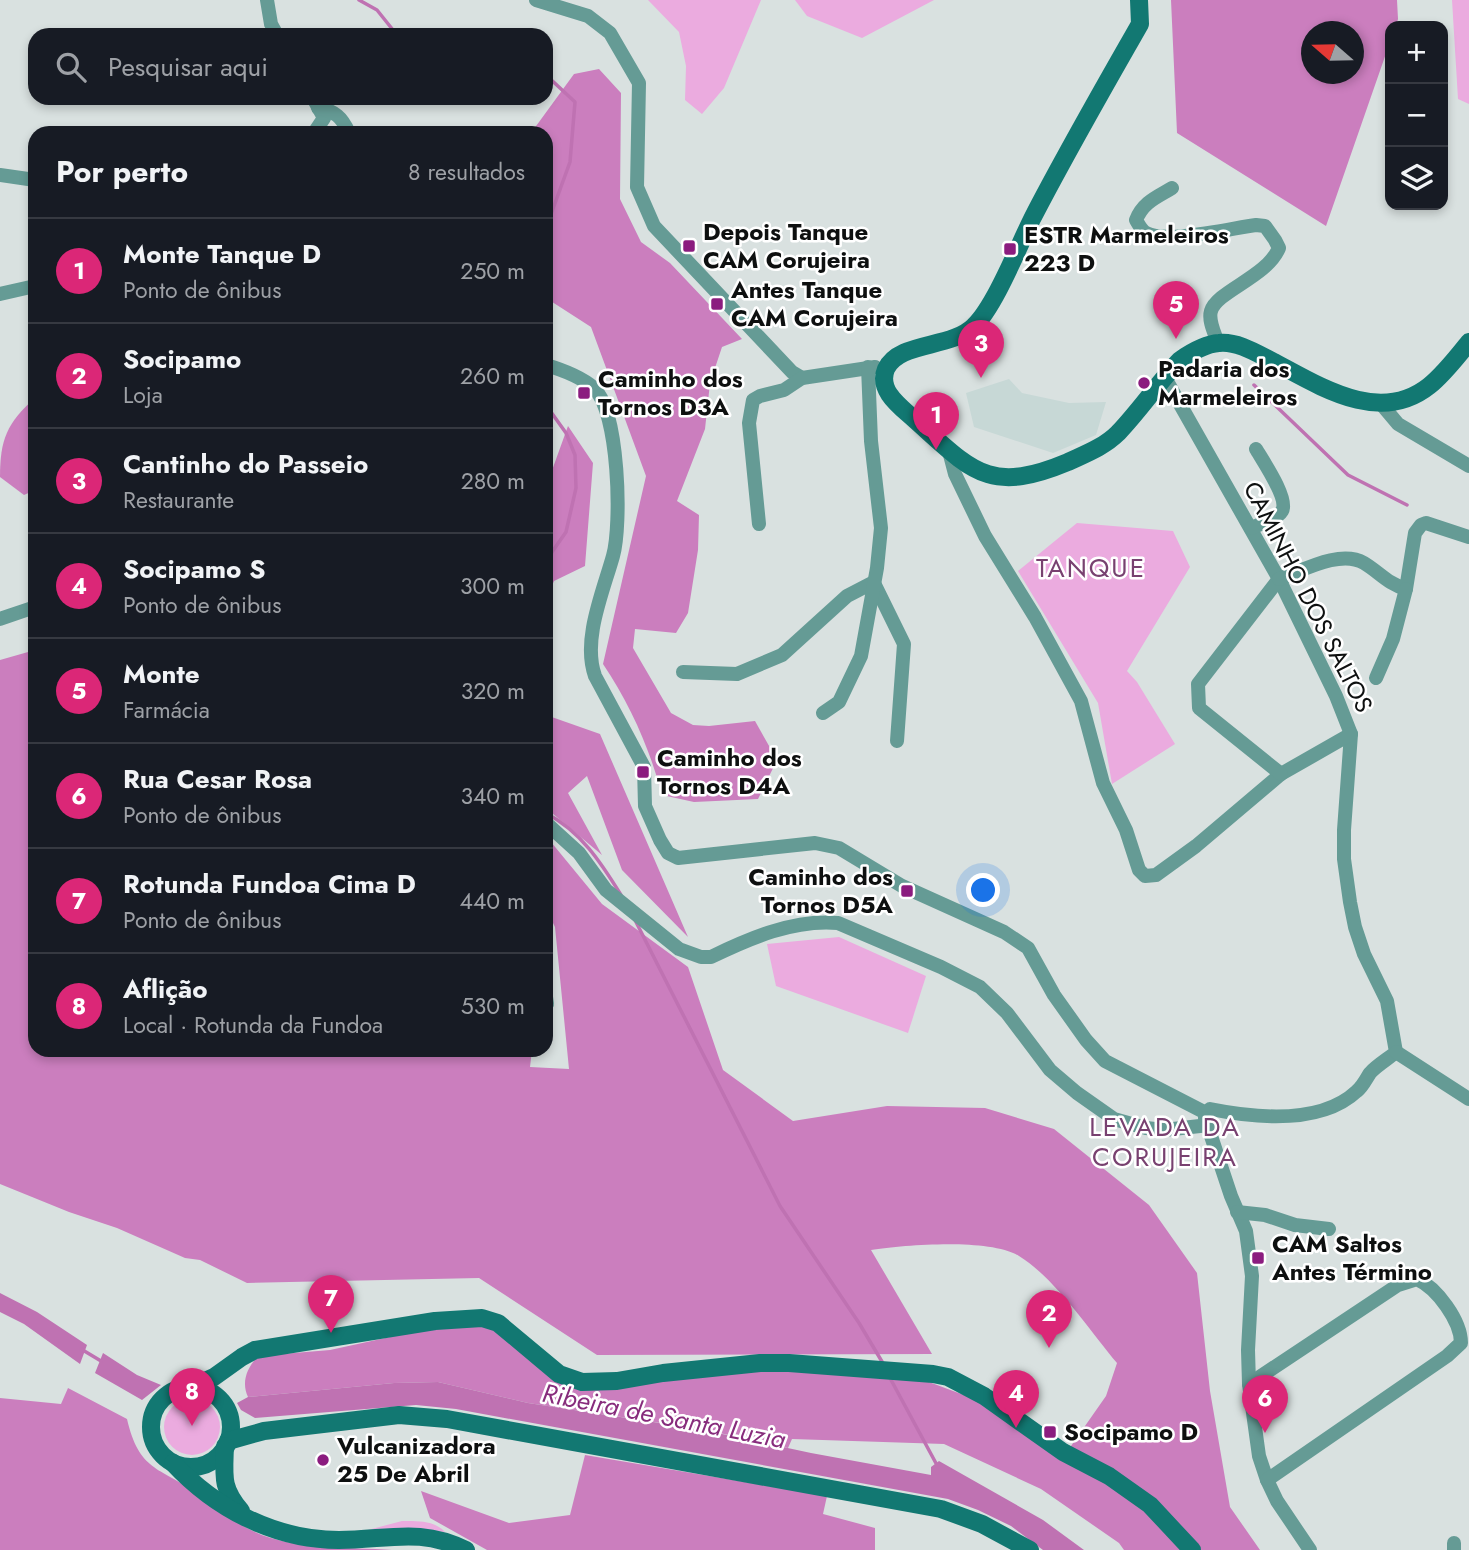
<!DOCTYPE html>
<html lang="pt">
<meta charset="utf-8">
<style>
body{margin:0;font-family:Jost,sans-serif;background:#20242c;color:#f1f3f6}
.controls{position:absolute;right:21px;top:21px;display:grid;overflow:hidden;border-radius:14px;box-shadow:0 4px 10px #0003}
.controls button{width:63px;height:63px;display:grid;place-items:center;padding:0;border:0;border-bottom:2px solid #363941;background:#171b24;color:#f1f3f6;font:35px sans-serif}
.compass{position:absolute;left:1301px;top:21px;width:63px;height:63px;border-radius:50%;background:#171b24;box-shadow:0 4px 10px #0003;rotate:290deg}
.you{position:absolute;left:984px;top:891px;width:24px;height:24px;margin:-18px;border:5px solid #fff;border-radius:50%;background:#1a73e8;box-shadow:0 0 0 10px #1a73e833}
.badge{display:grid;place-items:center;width:46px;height:46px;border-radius:50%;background:#db2777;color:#fff;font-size:23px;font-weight:700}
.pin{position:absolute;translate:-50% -58px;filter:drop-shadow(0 2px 4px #0008)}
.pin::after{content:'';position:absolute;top:37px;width:24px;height:21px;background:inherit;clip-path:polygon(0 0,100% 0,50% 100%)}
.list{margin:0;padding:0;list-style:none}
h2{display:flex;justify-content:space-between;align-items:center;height:91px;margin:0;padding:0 28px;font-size:30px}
h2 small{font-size:23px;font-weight:400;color:#9ea1a6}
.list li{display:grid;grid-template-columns:46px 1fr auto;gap:21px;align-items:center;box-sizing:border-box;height:105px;padding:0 28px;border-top:2px solid #363941}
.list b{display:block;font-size:26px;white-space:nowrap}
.list p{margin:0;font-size:23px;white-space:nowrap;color:#9ea1a6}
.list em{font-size:23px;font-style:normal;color:#9ea1a6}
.icon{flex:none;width:38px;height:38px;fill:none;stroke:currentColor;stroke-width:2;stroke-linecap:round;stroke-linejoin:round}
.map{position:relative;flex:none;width:1469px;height:1550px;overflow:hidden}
.search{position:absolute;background:#171b24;box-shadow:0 4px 10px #0003;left:28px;top:28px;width:525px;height:77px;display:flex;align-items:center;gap:18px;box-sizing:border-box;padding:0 24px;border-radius:21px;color:#9ea1a6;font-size:26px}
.panel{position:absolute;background:#171b24;box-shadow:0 4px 10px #0003;left:28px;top:126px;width:525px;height:931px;border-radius:21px}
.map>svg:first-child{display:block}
.built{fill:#c7d8d6}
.green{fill:#ebabdf}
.forest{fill:#cb7ebe;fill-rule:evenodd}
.water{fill:#bf72b2}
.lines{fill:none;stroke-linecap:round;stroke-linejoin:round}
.stream{stroke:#bf72b2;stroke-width:3.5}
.minor{stroke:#659b95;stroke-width:14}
.secondary{stroke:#127872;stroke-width:18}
.poi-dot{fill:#8b1c7f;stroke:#fff;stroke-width:2.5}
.labels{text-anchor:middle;stroke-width:5;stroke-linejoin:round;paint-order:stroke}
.poi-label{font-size:24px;font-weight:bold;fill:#0e1010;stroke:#fff;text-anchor:start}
.street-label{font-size:24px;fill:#0e1010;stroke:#fff}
.neighbourhood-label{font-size:26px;letter-spacing:2px;fill:#784170;stroke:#fff}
.water-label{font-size:26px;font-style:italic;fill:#872c7c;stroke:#fff}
</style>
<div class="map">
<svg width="1469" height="1550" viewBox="0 0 1469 1550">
<rect width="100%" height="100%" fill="#d9e1e0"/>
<polygon class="built" points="1009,379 1022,393 1069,403 1106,402 1096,435 1053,453 974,427 966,393"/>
<g class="green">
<polygon points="648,0 761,0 724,88 702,114 685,100 686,66 679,32"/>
<polygon points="795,0 934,0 862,38 807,16"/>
<polygon points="1452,0 1469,0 1469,104 1458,99"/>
<polygon points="1077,523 1173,531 1190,567 1127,671 1137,682 1175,744 1112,784 1098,703 1018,571"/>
<polygon points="839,937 926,976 908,1033 776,986 767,944"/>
<circle cx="192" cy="1427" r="28"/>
<path d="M402 1521C417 1521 434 1520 445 1532L406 1528 364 1531Z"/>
</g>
<g class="forest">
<path d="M1171 0H1397L1398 19 1396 26H1390V42L1326 226 1177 133ZM1312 32H1354V74H1312Z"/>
<path d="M599 69 621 93 620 199 641 242 670 263 742 339 722 347 710 383 705 429 677 501 699 515 698 550 688 613 676 633 635 629 633 648 671 713 693 725 709 726 755 721 777 760 758 799 694 802 662 795C650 749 630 704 603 664L646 476 591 327 546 298V133H531L574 74Z"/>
<path d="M35 398V490L24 495 0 477C0 439 7 423 35 398Z"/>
<polygon points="568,426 593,463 585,566 554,581 546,600 546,487"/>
<path d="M35 650V1050H532L530 1067 569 1069 555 927 546 909V839L551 842 602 904 688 967 723 1070 793 1121 887 1106 985 1108 1054 1129 1149 1205 1197 1273 1210 1391 1230 1507 1260 1550H1124L1119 1543 1041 1489 944 1444 792 1439 788 1448 701 1429 528 1403 438 1382 394 1383 248 1397C241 1382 247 1368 258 1356L330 1350 413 1332 489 1323 556 1379 772 1368 929 1382 980 1401 1064 1456 1106 1396 1117 1363C1090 1331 1055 1278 1019 1256 989 1238 906 1245 871 1250L932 1354 597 1355 479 1278 247 1283 200 1260 185 1258 117 1228 69 1212 0 1184V660Z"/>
<polygon points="546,715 600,734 688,937 622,870 587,776 568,793 602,855 546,808"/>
<path d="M68 1388 127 1419C139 1471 159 1467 197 1493 217 1506 233 1522 255 1532 293 1550 350 1547 392 1550H0V1398L61 1404Z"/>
<polygon points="585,1455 827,1496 823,1514 875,1528 875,1550 487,1550 430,1518 421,1491 509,1523 570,1515"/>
</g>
<g class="water">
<polygon points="0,1293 37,1312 87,1345 80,1364 24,1324 0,1312"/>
<polygon points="103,1353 137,1375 161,1385 142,1400 95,1373"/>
<polygon points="438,1382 528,1403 699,1429 811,1453 931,1475 931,1467 939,1461 1043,1520 1084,1550 1043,1550 1011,1526 978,1510 948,1499 456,1409 416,1405 255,1418 241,1410 237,1403 248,1397 394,1383"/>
</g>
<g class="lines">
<g class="stream">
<polyline points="359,0 377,10 397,35"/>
<polyline points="546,75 575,102 570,162 546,228"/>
<polyline points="1254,385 1348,475 1407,505"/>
<polyline points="546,405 566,433 575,455 576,488 566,532 552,552 546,570"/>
<path d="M546 813C581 832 600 861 621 895"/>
<polyline points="635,920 780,1206 859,1323 884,1365"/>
<polyline points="81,1349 101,1361"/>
<polyline points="890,1378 938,1467"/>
</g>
<g class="minor">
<polyline points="267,0 271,24 277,35"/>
<polyline points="536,0 588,16 610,33 639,83 637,187 654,226 792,372 802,378"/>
<polyline points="313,98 324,118 314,133"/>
<path d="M318 108C335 111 342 117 349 133"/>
<polyline points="0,175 35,180"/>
<path d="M1172 188C1157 197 1143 202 1136 220 1139 225 1141 230 1146 233 1166 244 1232 228 1256 225L1265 226 1275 240 1279 248C1267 277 1217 291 1211 311 1208 321 1215 334 1218 343"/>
<polyline points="0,294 35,286"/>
<path d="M546 365C563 370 580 376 594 388 619 412 622 524 613 556 603 592 582 640 595 676L644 767 645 806 660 840 668 853 678 858 815 843 839 848 902 886 1004 932 1028 948 1054 995 1086 1040 1105 1061 1206 1113"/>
<path d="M1164 376 1279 579 1336 696 1351 734 1344 830V859L1350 902 1355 927 1364 954 1387 1001 1396 1052C1388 1059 1377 1065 1370 1073 1366 1079 1363 1086 1357 1091 1321 1125 1255 1118 1210 1109L1206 1113"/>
<polyline points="1382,405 1398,424 1469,466"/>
<polyline points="949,451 955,474 985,536 1035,617 1081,701 1103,783 1126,830 1139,870 1145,876 1156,875 1196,846 1281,774 1351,734"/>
<polyline points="759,524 749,423 753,400 760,396 784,390 802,378 875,367"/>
<path d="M1251 528C1260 524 1277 519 1282 511 1289 499 1263 461 1256 449"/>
<polyline points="1279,579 1198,684 1199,708 1281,774"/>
<path d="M1279 579C1302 571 1340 549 1364 563 1379 572 1388 584 1406 589L1415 533 1421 525 1426 523 1469 537"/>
<polyline points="874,583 904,644 897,741"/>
<polyline points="0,619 35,607"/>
<polyline points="683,672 737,674 782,655 847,596 874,582"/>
<polyline points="1376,678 1393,639 1406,589"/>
<polyline points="823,713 839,702 861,656 877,568 881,528 871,441 868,367"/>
<path d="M546 823 579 853 606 890 679 949 701 957H711C750 938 794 919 838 923L941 967 980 987 1007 1013 1050 1070 1077 1093 1114 1119 1146 1128 1164 1130 1209 1125"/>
<polyline points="546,997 547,1004"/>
<polyline points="1396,1052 1469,1099"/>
<polyline points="1205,1118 1231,1196 1246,1231 1252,1276 1248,1350 1249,1384 1259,1456 1267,1480 1277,1501 1310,1550"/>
<polyline points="1237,1212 1265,1215 1295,1225 1329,1229"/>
<path d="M1249 1384 1398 1285 1417 1279C1437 1288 1461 1321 1461 1343L1447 1356 1267 1480"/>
<polyline points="1454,1543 1454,1550"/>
</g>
<g class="secondary">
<path d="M1139 0 1140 24C1103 89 1066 153 1032 219 1018 247 995 306 974 326 951 349 899 341 886 369 877 391 901 407 915 420 972 471 989 495 1068 462 1085 454 1104 447 1118 433 1140 410 1158 383 1180 360 1190 353 1206 344 1219 343 1238 341 1258 354 1274 362 1321 387 1380 425 1429 386 1444 374 1457 357 1469 342"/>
<polyline points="192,1387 214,1377 242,1357 255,1350 435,1321 482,1318 498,1323 559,1374 582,1382 617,1381 663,1373 760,1363 789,1363 933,1374 948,1377 984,1396 1063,1452 1109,1476 1150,1505 1192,1550"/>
<circle cx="191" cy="1427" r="40"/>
<polyline points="228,1441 264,1431 399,1415 447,1419 941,1509 982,1524 1030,1550"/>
<path d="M225 1446C224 1476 221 1488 241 1511"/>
<path d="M173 1463C216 1509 275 1540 339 1540 387 1540 420 1527 466 1550"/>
</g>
</g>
<g class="poi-dot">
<rect x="682" y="239" width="14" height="14" rx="3.5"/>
<rect x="1003" y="242" width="14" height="14" rx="3.5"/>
<rect x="710" y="297" width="14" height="14" rx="3.5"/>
<circle cx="1144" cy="383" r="7"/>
<rect x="577" y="386" width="14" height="14" rx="3.5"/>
<rect x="636" y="765" width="14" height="14" rx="3.5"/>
<rect x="900" y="884" width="14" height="14" rx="3.5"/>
<rect x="1251" y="1251" width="14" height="14" rx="3.5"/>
<rect x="1043" y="1425" width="14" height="14" rx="3.5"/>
<circle cx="323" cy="1460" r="7"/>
</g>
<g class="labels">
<g class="poi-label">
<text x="703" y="240">Depois Tanque<tspan x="703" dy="28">CAM Corujeira</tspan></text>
<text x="1024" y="243">ESTR Marmeleiros<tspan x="1024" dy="28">223 D</tspan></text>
<text x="731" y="298">Antes Tanque<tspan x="731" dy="28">CAM Corujeira</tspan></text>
<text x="1158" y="377">Padaria dos<tspan x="1158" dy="28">Marmeleiros</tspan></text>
<text x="598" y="387">Caminho dos<tspan x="598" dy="28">Tornos D3A</tspan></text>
<text x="657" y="766">Caminho dos<tspan x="657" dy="28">Tornos D4A</tspan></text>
<text x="893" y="885" text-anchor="end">Caminho dos<tspan x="893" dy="28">Tornos D5A</tspan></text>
<text x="1272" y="1252">CAM Saltos<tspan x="1272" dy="28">Antes Término</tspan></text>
<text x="1064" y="1440">Socipamo D</text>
<text x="337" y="1454">Vulcanizadora<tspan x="337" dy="28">25 De Abril</tspan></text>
</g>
<g class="street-label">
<text transform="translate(1308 597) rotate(63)" y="8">CAMINHO DOS SALTOS</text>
</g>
<g class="neighbourhood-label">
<text x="1091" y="577">TANQUE</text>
<text x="1165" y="1136">LEVADA DA<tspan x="1165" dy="30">CORUJEIRA</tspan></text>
</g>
<g class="water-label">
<text transform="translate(664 1416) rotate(11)" y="9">Ribeira de Santa Luzia</text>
</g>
</g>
</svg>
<div class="controls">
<button>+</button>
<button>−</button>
<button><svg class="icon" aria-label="layers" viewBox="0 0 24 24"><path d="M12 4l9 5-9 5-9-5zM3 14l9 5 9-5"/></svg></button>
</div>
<svg class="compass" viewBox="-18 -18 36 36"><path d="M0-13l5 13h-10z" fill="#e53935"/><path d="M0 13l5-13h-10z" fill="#9ea1a6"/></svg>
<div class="you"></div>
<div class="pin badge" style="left:936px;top:450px">1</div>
<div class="pin badge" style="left:1049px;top:1348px">2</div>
<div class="pin badge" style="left:981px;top:378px">3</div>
<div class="pin badge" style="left:1016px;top:1428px">4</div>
<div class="pin badge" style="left:1176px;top:339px">5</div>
<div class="pin badge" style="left:1265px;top:1433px">6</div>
<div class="pin badge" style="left:331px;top:1333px">7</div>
<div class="pin badge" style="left:192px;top:1426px">8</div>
<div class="search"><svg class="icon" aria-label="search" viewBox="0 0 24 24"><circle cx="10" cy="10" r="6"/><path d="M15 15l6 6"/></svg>Pesquisar aqui</div>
<section class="panel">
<h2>Por perto<small>8 resultados</small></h2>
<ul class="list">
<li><span class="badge">1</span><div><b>Monte Tanque D</b><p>Ponto de ônibus</p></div><em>250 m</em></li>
<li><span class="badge">2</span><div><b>Socipamo</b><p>Loja</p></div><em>260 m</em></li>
<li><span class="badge">3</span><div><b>Cantinho do Passeio</b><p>Restaurante</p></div><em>280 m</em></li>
<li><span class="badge">4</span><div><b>Socipamo S</b><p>Ponto de ônibus</p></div><em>300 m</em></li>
<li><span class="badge">5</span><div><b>Monte</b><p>Farmácia</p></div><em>320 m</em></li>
<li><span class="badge">6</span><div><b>Rua Cesar Rosa</b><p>Ponto de ônibus</p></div><em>340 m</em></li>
<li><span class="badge">7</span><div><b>Rotunda Fundoa Cima D</b><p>Ponto de ônibus</p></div><em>440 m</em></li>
<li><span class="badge">8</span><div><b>Aflição</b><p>Local · Rotunda da Fundoa</p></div><em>530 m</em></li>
</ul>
</section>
</div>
